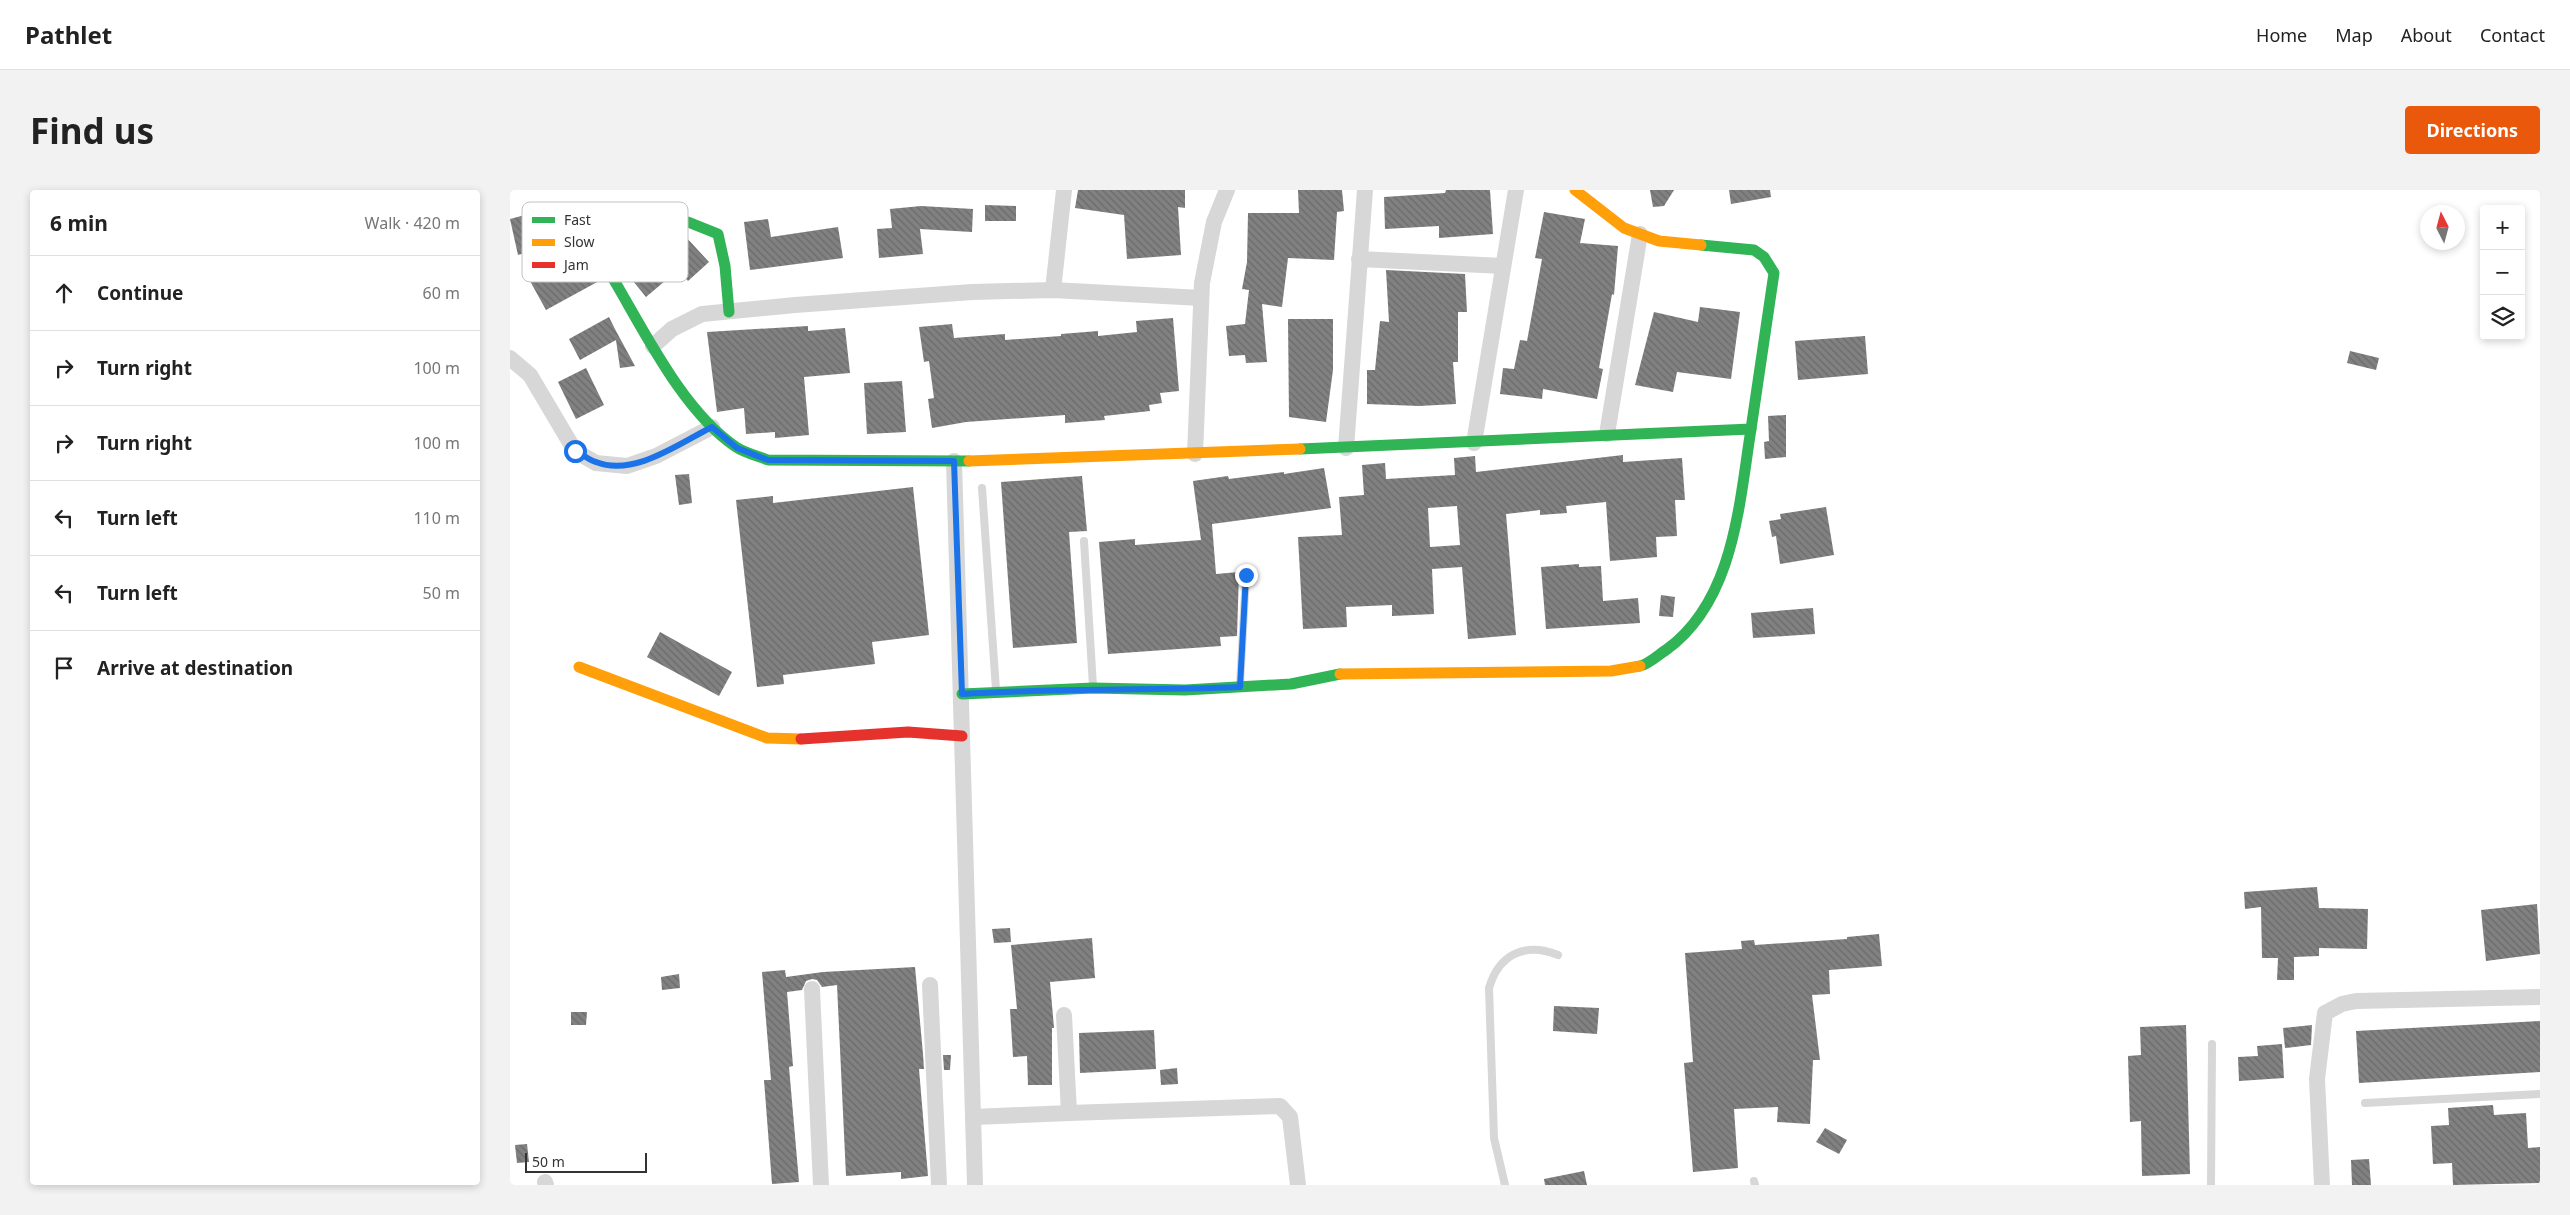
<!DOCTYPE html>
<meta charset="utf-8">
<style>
body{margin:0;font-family:"Noto Sans",sans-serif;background:#f2f2f2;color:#222}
.controls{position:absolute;right:15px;top:15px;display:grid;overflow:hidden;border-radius:5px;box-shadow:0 2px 8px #0003}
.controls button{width:45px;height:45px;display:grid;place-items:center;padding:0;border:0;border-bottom:1px solid #e0e0e0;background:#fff;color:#222;font:25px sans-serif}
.compass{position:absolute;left:1910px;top:15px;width:45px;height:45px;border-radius:50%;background:#fff;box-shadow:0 2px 8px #0003;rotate:354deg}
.scale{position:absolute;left:15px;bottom:12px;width:122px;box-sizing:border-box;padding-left:5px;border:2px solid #333;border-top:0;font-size:14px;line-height:18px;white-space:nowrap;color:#333;-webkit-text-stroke:4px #fff;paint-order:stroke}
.stop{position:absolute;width:15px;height:15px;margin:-11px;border:4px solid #1a73e8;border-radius:50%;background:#fff}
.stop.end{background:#1a73e8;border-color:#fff;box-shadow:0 1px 5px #0008}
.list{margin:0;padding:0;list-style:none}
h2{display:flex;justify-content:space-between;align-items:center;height:65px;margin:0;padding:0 20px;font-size:21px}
h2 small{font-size:16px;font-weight:400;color:#767676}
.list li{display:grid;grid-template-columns:32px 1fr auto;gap:15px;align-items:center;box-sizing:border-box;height:75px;padding:0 20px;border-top:1px solid #e0e0e0}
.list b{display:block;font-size:19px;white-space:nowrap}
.list em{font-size:16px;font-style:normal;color:#767676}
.icon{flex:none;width:28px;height:28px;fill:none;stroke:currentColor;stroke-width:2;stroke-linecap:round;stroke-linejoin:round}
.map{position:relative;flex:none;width:2030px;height:995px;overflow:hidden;border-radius:5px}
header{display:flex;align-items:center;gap:30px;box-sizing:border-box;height:70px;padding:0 25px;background:#fff;border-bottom:1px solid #e0e0e0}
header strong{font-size:24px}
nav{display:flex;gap:28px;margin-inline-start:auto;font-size:18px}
.intro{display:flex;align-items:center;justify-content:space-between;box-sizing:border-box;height:120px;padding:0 30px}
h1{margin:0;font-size:35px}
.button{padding:12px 22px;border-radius:5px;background:#ea580c;color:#fff;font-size:18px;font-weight:700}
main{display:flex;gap:30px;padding:0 30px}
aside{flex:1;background:#fff;border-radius:5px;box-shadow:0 2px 8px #0003}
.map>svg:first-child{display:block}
.building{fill:url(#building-back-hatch);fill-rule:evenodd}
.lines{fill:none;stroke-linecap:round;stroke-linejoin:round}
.lane{stroke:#d7d7d7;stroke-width:8}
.street{stroke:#d7d7d7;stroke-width:16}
.fast{stroke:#30b455;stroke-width:11}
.slow{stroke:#ff9f0a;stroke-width:11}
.jam{stroke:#e5322d;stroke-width:11}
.route{stroke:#1a73e8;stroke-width:6}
.key{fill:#fff;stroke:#c2c2c2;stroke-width:1}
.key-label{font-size:14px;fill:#333}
</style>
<header>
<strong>Pathlet</strong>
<nav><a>Home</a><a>Map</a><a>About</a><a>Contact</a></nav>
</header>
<div class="intro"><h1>Find us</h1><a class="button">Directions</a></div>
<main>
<aside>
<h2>6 min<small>Walk · 420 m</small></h2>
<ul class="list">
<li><svg class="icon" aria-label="ahead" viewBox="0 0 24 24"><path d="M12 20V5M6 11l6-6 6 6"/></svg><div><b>Continue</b></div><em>60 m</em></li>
<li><svg class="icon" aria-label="right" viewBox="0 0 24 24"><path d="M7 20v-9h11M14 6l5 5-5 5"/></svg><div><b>Turn right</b></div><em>100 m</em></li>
<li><svg class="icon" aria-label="right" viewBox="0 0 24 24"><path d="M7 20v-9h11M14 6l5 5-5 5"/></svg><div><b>Turn right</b></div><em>100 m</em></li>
<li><svg class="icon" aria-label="left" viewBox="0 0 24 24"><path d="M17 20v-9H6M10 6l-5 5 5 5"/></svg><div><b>Turn left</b></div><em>110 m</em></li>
<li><svg class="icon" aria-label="left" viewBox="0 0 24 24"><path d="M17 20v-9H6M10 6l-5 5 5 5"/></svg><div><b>Turn left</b></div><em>50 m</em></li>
<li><svg class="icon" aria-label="arrive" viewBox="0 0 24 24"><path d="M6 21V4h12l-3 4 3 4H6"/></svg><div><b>Arrive at destination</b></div></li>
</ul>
</aside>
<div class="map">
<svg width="2030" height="995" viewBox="0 0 2030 995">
<defs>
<pattern id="building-back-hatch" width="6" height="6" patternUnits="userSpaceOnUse" patternTransform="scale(1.25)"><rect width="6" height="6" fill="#818181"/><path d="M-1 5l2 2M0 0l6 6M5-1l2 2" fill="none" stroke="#6a6a6a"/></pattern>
</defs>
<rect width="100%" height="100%" fill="#fff"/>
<g class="building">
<polygon points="568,0 675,0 675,18 668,17 671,65 617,69 614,25 565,18"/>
<polygon points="788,0 832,0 834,21 827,22 824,70 778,68 772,117 752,114 757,172 736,173 735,165 719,166 716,136 735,134 739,100 732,99 737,72 738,23 789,23"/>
<polygon points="936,0 980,0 983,44 929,48 929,36 875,39 874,7 935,3"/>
<polygon points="1140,0 1164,0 1154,16 1143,17"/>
<polygon points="1219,0 1260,0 1261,7 1221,14"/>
<polygon points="475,15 506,16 506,31 475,31"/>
<polygon points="411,16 463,19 462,42 410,39 413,64 369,68 367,39 382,38 380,19"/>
<polygon points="41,18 51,53 8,65 0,29"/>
<polygon points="1034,22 1075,29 1070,53 1108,56 1104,105 1102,104 1089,178 1093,179 1087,209 1033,199 1032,209 990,204 993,178 1004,179 1010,150 1017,151 1032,69 1025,68"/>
<polygon points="258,29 261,47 328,37 333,68 240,80 234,32"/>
<polygon points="153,45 174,45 199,72 178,91 168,80 136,107 114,80 144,55 143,53"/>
<polygon points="73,62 89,91 36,120 20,91"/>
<polygon points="876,80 955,84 957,122 948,122 948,172 943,172 946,214 909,216 857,214 857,180 865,180 870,131 879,132"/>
<polygon points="1190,117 1230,122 1221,189 1167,182 1163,202 1125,195 1144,122 1188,132"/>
<polygon points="99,127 106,141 125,176 110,178 106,150 70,170 59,149"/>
<polygon points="663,128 669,201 650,203 652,213 639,215 640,221 594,226 595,230 555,233 555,225 456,232 422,238 418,209 424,208 419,171 414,172 409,137 442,134 444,148 495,144 495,150 551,146 551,144 588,141 588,146 627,142 626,131"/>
<polygon points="778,129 823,129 823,180 816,232 779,227"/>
<polygon points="298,136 298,141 335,138 340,183 294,187 299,245 265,248 265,242 236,244 234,218 207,222 197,142"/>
<polygon points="1355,146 1358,184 1288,190 1285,151"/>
<polygon points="1840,161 1869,168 1866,180 1837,173"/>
<polygon points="76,178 94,215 66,229 48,192"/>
<polygon points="392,191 396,242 357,244 354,193"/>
<polygon points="1276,225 1276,267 1255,269 1254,252 1259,251 1258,226"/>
<path d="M1113 265V272L1172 268 1175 310H1165L1167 346 1146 347 1147 367 1100 371 1096 312 1056 316 1057 323 1030 325V320L996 324 1006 445 958 449 952 377 922 379 924 424 882 426V415L836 417 837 437 793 439 788 347 832 345 829 307 854 305 852 275 875 273 876 289 945 285 944 268 965 266 966 282ZM947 316 950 355 920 357 918 318Z"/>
<polygon points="814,278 821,318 702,334 706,384 729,382 727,446 710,447 711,456 598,464 589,352 625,349 625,355 691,350 683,291 718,286 719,289 774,282 774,284"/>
<polygon points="179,284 182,313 169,315 165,285"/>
<polygon points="572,286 577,341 559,342 567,453 503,458 491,292"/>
<polygon points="403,297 419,445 362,452 365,474 273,485 274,494 247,497 226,310 263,306 263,313"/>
<polygon points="1316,317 1324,365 1270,374 1266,346 1262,347 1259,331 1271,329 1270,324"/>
<polygon points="1069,374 1069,377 1091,376 1093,411 1128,408 1130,433 1036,439 1031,377"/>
<polygon points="1151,405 1165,407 1163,427 1149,426"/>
<polygon points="1303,418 1305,444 1243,448 1241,423"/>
<polygon points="150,442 222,482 209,506 137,467"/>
<polygon points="1807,697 1809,718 1858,719 1857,759 1809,758 1809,766 1784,767 1784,790 1767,790 1768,768 1752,768 1751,717 1735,719 1734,702"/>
<polygon points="2027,714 2030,764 1976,771 1971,720"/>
<polygon points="500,738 501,752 484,753 482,739"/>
<polygon points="1369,744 1372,776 1319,780 1320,804 1302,805 1310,870 1303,870 1300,934 1267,932 1268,917 1224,919 1228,978 1183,982 1174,873 1183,872 1175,763 1232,759 1231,751 1244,750 1245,755 1337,749 1337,747"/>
<polygon points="582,748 585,788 540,792 544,838 542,838 542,895 518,895 517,866 503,867 500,819 507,819 501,755"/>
<polygon points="405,777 413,864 414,879 409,879 418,986 391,989 391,982 336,986 327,795 312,797 307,790 302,789 296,791 292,800 277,802 283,876 279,877 289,992 262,994 254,890 261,890 252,782 275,780 276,787 313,782"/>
<polygon points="169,784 170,798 152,800 151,787"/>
<polygon points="1044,816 1089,818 1087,844 1043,841"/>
<polygon points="61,822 77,822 76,835 61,835"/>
<polygon points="2030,831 2030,882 1849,893 1846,841"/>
<polygon points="1676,835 1680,984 1632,986 1631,931 1620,932 1618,866 1631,865 1630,837"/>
<polygon points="1802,835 1801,855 1775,858 1773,838"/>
<polygon points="644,840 646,879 570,883 569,843"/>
<polygon points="1772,854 1774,888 1729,891 1728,867 1748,866 1747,856"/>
<polygon points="433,865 441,865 440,880 434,880"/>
<polygon points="667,878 668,894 651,895 650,880"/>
<polygon points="1983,915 1984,925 2016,923 2018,958 2030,957 2030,993 1943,995 1942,973 1923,974 1921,936 1939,935 1938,918"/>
<polygon points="1315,938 1337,950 1329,964 1306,952"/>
<polygon points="17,954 19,972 7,973 5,955"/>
<polygon points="1859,969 1861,995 1842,995 1841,970"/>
<polygon points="1074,981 1077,995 1035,995 1034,989"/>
</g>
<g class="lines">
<g class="lane">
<polyline points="472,298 486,500"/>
<polyline points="574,351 583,496"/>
<polyline points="730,495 736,385"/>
<polyline points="1855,913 2030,904"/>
<polyline points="1244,991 1245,995"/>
<path d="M995 995 984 948 979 798C989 764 1015 752 1048 765"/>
<polyline points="1701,995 1702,854"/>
</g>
<g class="street">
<polyline points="849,69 993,76"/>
<polyline points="543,100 554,0"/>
<polyline points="143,156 162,139 192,124 285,115 462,102 543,100 691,108"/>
<polyline points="0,168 20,185 65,261 86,273 117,276 146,266 202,237"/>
<polyline points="1097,244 1130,44"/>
<polyline points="964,253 1006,0"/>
<polyline points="836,258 855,0"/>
<polyline points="685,264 692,93 704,32 717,0"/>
<polyline points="444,271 465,995"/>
<polyline points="420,795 429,995"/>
<polyline points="302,799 311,995"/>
<polyline points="559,923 770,916 780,927 788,995"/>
<polyline points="463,927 559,923 554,825"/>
<polyline points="35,992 36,995"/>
<polyline points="1812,995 1807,889 1815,823 1832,814 1846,811 2030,807"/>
</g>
<g class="fast">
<path d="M219 122 215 76 208 44 178 32 134 31 114 40 100 63 98 80C132 136 171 220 226 257 235 263 248 266 258 270L459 271"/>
<polyline points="790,259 1241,239 1264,83 1254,67 1244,60 1191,55"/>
<path d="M1130 476C1139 474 1148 465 1156 460 1224 411 1229 315 1241 239"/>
<polyline points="452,504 583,498 675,500 781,494 830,484"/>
</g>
<g class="slow">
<polyline points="1065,0 1114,38 1149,51 1191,55"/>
<polyline points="459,271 790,259"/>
<polyline points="69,477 257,548 291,549"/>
<polyline points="830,484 1101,481 1130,476"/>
</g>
<polyline class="jam" points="291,549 398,542 452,546"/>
</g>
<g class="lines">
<path class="route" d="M65 261C72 264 79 270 86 272 124 287 168 254 202 237L227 258 258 270 444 271 452 504C545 498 637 501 730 497L736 385"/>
</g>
<rect x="12" y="12" width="166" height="80" rx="8" class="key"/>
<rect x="22" y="27" width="23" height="6" fill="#30b455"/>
<rect x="22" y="49" width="23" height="7" fill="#ff9f0a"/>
<rect x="22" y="72" width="23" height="6" fill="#e5322d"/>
<g class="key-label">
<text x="54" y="35">Fast</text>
<text x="54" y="57">Slow</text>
<text x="54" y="80">Jam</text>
</g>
</svg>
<div class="controls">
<button>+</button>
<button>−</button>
<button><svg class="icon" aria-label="layers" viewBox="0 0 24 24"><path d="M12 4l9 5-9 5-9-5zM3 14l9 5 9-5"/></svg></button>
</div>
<svg class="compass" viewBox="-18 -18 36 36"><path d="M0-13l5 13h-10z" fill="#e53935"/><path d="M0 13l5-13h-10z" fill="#767676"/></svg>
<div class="scale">50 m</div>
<div class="stop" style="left:65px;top:261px"></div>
<div class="stop end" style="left:736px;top:385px"></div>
</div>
</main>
